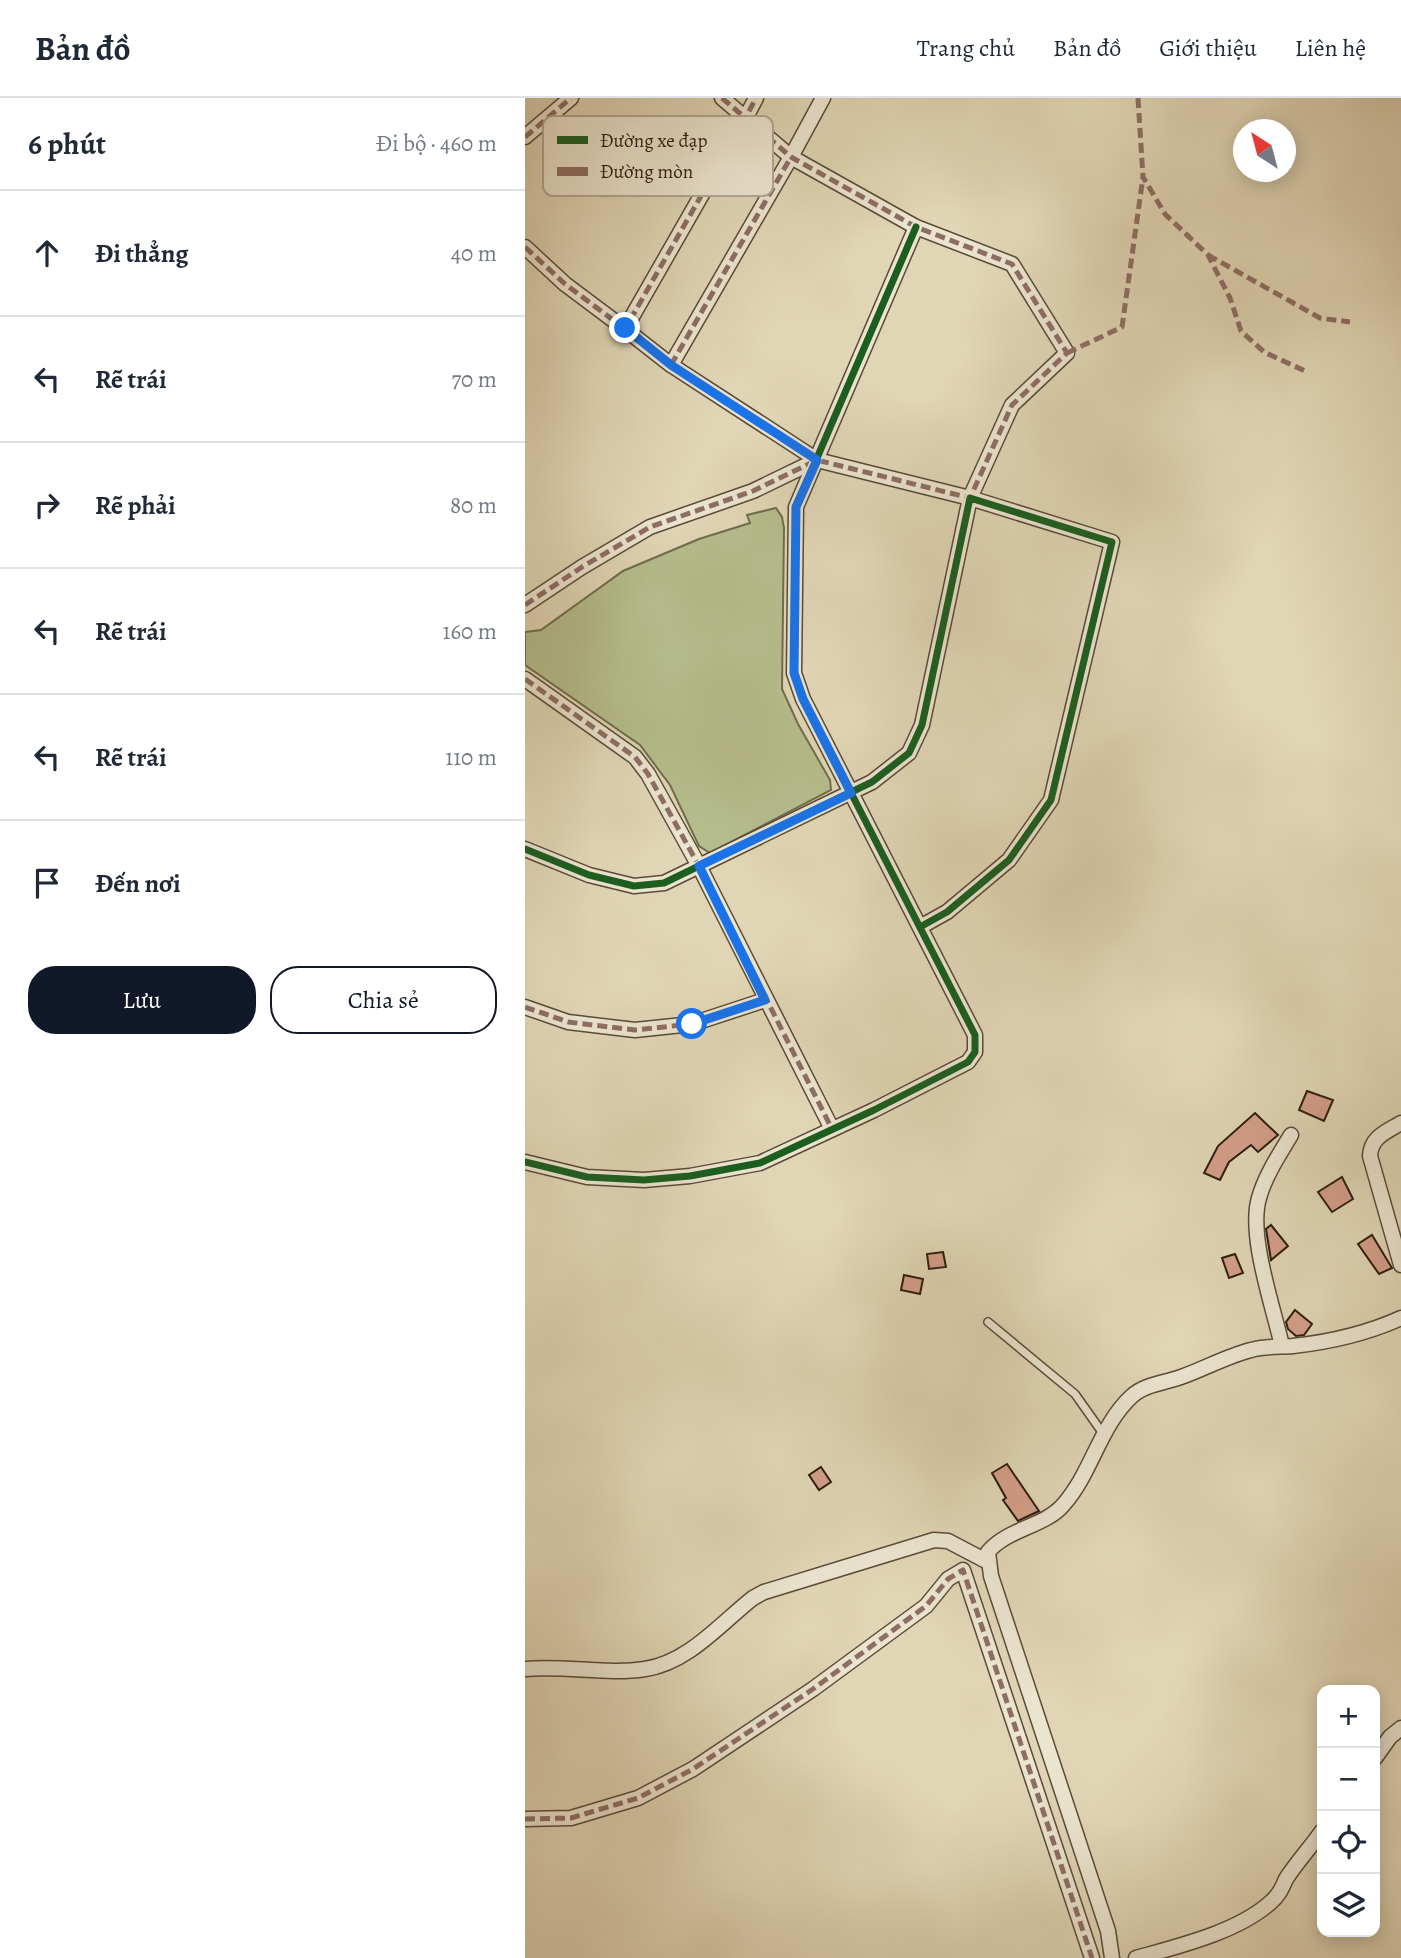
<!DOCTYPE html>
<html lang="vi">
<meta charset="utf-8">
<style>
body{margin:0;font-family:Alegreya,serif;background:#f6f6f7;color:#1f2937}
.controls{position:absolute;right:21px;bottom:21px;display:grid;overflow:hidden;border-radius:14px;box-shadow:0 4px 18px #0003}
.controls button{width:63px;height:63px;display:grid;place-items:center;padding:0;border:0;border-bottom:2px solid #e0e1e3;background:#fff;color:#1f2937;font:35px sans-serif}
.compass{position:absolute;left:708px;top:21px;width:63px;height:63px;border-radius:50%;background:#fff;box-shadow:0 4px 18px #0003;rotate:324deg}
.stop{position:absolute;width:21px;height:21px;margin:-16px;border:5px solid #1a73e8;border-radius:50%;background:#fff}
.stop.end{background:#1a73e8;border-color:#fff;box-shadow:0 2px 7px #0008}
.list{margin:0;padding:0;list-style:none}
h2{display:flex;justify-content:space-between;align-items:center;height:91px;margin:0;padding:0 28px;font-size:30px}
h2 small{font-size:23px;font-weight:400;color:#747a83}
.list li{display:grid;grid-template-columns:46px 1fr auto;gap:21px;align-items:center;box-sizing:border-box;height:126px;padding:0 28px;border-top:2px solid #e0e1e3}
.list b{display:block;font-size:26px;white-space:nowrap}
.list em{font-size:23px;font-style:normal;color:#747a83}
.actions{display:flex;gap:14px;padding:21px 28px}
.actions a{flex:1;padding:16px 0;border:2px solid #111827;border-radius:28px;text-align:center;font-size:24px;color:#111827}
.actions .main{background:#111827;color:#fff}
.icon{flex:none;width:38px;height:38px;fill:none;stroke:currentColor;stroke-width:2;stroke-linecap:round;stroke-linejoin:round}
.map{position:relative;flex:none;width:876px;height:1860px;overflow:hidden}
header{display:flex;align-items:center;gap:42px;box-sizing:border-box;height:98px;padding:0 35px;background:#fff;border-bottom:2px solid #e0e1e3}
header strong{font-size:33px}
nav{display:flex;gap:38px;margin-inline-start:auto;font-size:24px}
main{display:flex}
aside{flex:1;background:#fff}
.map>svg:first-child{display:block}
.green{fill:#b5bd8c;stroke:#706d4d;stroke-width:2}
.building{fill:#d39e89;stroke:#2c1d0e;stroke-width:2}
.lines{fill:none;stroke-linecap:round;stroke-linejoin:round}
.lane-casing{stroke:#594b38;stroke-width:10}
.street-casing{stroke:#594b38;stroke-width:17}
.lane{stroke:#ebe4cf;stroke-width:7}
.street{stroke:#ebe4cf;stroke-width:14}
.quiet{stroke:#8d6e63;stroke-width:5;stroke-dasharray:10 5;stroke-linecap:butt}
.cycleway-casing{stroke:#ebe4cf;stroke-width:11}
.cycleway{stroke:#1b5e20;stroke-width:7}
.route{stroke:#1a73e8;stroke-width:9}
.key{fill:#ebe4cf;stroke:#b2a895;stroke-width:2}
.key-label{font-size:19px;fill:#2c1d0e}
</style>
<header>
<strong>Bản đồ</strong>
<nav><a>Trang chủ</a><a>Bản đồ</a><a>Giới thiệu</a><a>Liên hệ</a></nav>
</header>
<main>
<aside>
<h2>6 phút<small>Đi bộ · 460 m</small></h2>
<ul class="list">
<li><svg class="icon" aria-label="ahead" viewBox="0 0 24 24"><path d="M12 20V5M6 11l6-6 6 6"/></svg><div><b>Đi thẳng</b></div><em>40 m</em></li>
<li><svg class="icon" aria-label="left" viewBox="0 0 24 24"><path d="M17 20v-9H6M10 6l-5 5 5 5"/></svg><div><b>Rẽ trái</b></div><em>70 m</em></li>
<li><svg class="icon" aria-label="right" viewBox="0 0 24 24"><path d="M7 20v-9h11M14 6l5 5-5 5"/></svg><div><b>Rẽ phải</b></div><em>80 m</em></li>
<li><svg class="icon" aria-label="left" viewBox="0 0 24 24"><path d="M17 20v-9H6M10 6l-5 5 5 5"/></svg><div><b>Rẽ trái</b></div><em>160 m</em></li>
<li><svg class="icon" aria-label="left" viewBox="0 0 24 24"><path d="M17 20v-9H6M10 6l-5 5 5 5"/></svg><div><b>Rẽ trái</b></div><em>110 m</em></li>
<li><svg class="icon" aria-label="arrive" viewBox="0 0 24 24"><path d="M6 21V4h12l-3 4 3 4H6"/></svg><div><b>Đến nơi</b></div></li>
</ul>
<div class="actions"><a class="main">Lưu</a><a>Chia sẻ</a></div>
</aside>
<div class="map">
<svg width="876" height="1860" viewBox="0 0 876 1860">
<rect width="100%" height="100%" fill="#e0d5b5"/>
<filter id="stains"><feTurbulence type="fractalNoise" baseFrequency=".00286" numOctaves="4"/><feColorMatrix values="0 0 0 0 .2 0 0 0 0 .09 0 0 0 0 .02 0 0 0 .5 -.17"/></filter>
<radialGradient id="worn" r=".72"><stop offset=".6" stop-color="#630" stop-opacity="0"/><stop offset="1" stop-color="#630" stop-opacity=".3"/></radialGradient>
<polygon class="green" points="251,410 257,419 259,430 257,591 273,626 305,682 306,692 185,755 174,748 145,687 115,647 0,567 0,534 16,532 98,473 174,441 225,425 222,417"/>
<g class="building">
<polygon points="782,993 808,1002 799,1023 774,1012"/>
<polygon points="730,1015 753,1037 733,1054 726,1047 704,1064 695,1082 679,1075 693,1048"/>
<polygon points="817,1079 828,1101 807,1114 793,1094"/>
<polygon points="746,1127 763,1148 746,1162 741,1131"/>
<polygon points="847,1137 867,1170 854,1176 833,1146"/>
<polygon points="418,1154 421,1169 404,1171 402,1156"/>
<polygon points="710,1156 718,1175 704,1180 697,1160"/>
<polygon points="379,1177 398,1181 395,1196 376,1192"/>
<polygon points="770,1212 787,1226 779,1237 771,1238 763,1231 761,1224"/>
<polygon points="482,1366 514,1413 493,1423 478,1402 481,1400 467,1375"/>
<polygon points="296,1369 306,1384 294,1392 284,1377"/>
</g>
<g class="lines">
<defs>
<polyline id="lane" points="463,1224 550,1296 579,1337"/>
<g id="street">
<polyline points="197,0 266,59 391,129 487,166 542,255 487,307 445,400 292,362 146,267 100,231 220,21 231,0"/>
<polyline points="0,39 46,0"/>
<polyline points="0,149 40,186 100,231"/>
<polyline points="146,267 266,59 298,0"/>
<polyline points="0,507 57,469 125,429 228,393 292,362"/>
<polyline points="0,581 110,659 123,676 174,768 307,1031"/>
<polyline points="0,751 64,777 109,788 139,785 347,684 384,655 397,627 445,400 587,444 526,702 484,762 422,814 395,829"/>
<polyline points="0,909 43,924 110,932 167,926 240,902"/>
<path d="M876 1025C861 1034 846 1039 845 1058L876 1167"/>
<polyline points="0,1064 62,1079 119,1082 165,1078 235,1065 349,1012 443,964 450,954 450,937 278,601 269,575 271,409 391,129"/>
<path d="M757 1248C748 1208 723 1137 734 1100 740 1078 754 1057 766 1037"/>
<path d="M0 1571C40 1567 82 1577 120 1571 163 1565 196 1525 228 1500L239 1494 409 1442 423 1443 463 1464"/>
<polyline points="850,1660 865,1639 876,1630"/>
<polyline points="0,1721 46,1720 113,1700 168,1671 288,1591 401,1508 423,1481 438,1472 567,1860"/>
<path d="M587 1860 583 1833 466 1478 463 1454C483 1430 520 1429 539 1406 567 1374 575 1327 607 1298 620 1286 640 1285 656 1279 679 1271 702 1258 726 1252 739 1248 754 1249 768 1248 804 1244 843 1235 876 1220"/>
<path d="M611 1860C654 1848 713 1834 746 1804 754 1797 757 1790 761 1781 771 1765 786 1749 797 1733"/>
</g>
</defs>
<use href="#lane" class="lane-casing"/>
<use href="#street" class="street-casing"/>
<use href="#lane" class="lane"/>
<use href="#street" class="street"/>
<g class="quiet">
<polyline points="197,0 266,59 391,129 487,166 542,255 487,307 445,400 292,362 146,267 100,231 220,21 231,0"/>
<polyline points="613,0 618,79 640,116 683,157 705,200 716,233 739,254 780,273"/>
<polyline points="0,39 46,0"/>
<polyline points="0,149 40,186 100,231"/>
<polyline points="683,157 795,220 825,224"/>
<polyline points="542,255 597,229 618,79"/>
<polyline points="146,267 266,59"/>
<polyline points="0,507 57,469 125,429 228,393 292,362"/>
<polyline points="0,581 110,659 123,676 174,768 307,1031"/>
<polyline points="0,909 43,924 110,932 167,926 240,902"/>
<polyline points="0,1721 46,1720 113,1700 168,1671 288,1591 401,1508 423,1481 438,1472 567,1860"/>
</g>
<defs>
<g id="cycleway">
<polyline points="0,751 64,777 109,788 139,785 347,684 384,655 397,627 445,400 587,444 526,702 484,762 422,814 395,829"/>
<polyline points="0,1064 62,1079 119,1082 165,1078 235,1065 349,1012 443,964 450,954 450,937 278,601 269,575 271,409 391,129"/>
</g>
</defs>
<use href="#cycleway" class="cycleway-casing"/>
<use href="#cycleway" class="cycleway"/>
</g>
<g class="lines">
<polyline class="route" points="100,230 146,267 292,362 271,409 269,575 278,601 326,695 174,768 240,902 167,926"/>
</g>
<rect x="18" y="18" width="230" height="80" rx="10" class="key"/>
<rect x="32" y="38" width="31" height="8" fill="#1b5e20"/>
<rect x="32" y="69" width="31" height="9" fill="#8d6e63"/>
<g class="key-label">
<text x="75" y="49">Đường xe đạp</text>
<text x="75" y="80">Đường mòn</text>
</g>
<rect width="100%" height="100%" filter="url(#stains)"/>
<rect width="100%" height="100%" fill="url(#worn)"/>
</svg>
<div class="controls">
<button>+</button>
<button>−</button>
<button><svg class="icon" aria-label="locate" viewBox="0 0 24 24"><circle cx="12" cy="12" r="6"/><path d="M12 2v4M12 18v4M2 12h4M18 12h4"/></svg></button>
<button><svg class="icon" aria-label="layers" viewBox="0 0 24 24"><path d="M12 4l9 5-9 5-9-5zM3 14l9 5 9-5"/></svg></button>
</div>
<svg class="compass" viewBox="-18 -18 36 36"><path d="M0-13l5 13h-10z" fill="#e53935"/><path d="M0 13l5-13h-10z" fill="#747a83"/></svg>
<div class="stop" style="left:167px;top:926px"></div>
<div class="stop end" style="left:100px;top:230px"></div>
</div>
</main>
